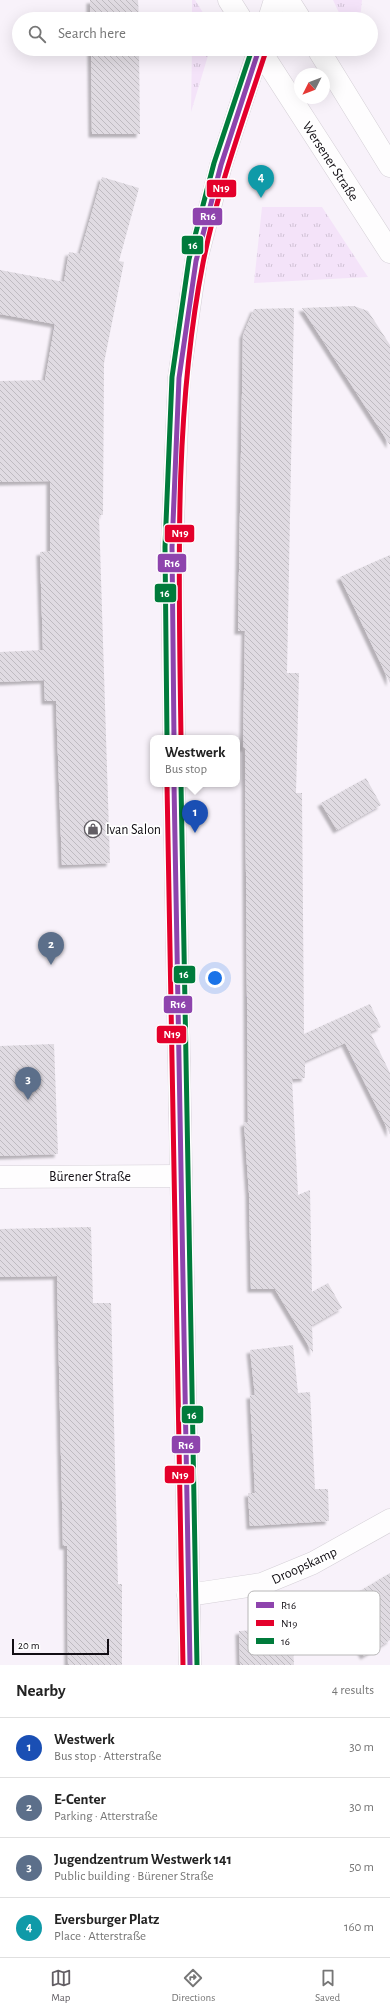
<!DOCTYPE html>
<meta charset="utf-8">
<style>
body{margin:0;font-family:"Alegreya Sans",sans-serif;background:#f6f6f6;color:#222}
.compass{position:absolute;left:294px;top:68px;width:36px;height:36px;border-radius:50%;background:#fff;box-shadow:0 4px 16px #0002;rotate:228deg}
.scale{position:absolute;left:12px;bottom:10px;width:97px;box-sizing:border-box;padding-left:4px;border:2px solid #120e14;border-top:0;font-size:11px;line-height:14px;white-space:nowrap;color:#120e14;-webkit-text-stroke:3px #fff;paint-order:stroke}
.you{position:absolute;left:215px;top:978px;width:14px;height:14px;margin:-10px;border:3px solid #fff;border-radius:50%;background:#1a73e8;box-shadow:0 0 0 6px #1a73e833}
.badge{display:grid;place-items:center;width:26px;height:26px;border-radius:50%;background:#625e64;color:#fff;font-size:13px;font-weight:700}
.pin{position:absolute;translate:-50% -33px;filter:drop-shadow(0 1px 2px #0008)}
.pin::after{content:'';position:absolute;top:21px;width:14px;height:12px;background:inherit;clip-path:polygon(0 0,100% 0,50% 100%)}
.popup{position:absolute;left:150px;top:735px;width:90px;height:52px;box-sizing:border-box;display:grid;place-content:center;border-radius:8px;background:#fff;filter:drop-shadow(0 1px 3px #0005);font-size:13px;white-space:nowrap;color:#767676}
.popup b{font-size:15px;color:#222}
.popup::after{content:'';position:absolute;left:50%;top:100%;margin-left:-8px;border:8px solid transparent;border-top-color:#fff}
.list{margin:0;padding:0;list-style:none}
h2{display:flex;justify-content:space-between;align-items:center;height:52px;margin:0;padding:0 16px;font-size:17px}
h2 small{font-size:13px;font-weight:400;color:#767676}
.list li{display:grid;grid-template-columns:26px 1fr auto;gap:12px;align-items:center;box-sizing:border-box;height:60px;padding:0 16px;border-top:1px solid #e0e0e0}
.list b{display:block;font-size:15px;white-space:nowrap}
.list p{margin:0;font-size:13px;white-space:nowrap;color:#767676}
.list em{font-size:13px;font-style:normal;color:#767676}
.icon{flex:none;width:22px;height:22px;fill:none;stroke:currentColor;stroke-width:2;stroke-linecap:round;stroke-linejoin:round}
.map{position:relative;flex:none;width:390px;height:1665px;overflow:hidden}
.search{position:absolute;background:#fff;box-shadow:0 4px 16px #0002;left:12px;right:12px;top:12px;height:44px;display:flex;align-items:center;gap:10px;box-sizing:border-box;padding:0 14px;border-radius:22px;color:#767676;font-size:15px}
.sheet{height:292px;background:#fff}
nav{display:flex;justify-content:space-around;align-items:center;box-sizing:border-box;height:56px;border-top:1px solid #e0e0e0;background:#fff;font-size:11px;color:#767676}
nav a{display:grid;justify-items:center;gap:2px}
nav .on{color:#625e64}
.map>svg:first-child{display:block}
.grass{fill:url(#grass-tufts)}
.building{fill:url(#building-back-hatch);filter:url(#shadow)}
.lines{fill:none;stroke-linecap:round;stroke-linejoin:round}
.minor-casing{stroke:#d5d0d7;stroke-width:23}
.tertiary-casing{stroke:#d5d0d7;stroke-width:23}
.secondary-casing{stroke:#d5d0d7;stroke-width:23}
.minor{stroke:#fefdfe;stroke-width:22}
.tertiary{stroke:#fefdfe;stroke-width:22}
.secondary{stroke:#fefdfe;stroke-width:22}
.bus-1-casing{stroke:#fff;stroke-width:8}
.bus-2-casing{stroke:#fff;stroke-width:8}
.bus-3-casing{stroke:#fff;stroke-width:8}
.bus-1{stroke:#8e44ad;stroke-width:5}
.bus-2{stroke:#e4002b;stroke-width:5}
.bus-3{stroke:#007b3b;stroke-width:5}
.labels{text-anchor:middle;stroke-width:3.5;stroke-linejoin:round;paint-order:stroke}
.street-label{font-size:14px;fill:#120e14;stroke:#fff}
.poi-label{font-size:14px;fill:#120e14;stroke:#fff;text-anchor:start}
.key{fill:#fff;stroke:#b8b7b8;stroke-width:1}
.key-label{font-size:11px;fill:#120e14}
.line-badge{stroke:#fff;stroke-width:1.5}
.badge-label{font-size:11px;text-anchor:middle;font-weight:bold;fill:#fff}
</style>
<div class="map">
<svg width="390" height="1665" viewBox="0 0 390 1665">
<defs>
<pattern id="grass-tufts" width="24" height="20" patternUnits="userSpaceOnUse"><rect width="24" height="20" fill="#f4e3f9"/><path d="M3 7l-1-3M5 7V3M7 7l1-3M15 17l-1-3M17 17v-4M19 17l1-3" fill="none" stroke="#d0c2d5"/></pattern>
<pattern id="building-back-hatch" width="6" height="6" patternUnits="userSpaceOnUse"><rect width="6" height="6" fill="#e0dbe2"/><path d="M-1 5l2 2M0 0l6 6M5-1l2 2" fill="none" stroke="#bfbbc1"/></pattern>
<filter id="shadow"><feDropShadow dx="-3.5" dy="3.5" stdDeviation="1" flood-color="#0004"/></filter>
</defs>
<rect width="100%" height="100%" fill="#f8f2fa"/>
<g class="grass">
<polygon points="192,0 195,0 207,19 192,19"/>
<polygon points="333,0 362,0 360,19 342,19"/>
<polygon points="192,49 210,49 191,112"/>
<polygon points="262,207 322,207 368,277 254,283"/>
</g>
<g class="building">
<polygon points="90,0 138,0 139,19 90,19"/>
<polygon points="91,49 139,49 140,134 92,134"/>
<polygon points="102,177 139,188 119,261 124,262 104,363 103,515 99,515 110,863 62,865 56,701 45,701 44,680 0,682 0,652 43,650 40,552 50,551 50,481 0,482 0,381 45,380 55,324 0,314 0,270 64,282 69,252 80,254"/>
<polygon points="354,306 368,311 390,345 390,445 302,308"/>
<polygon points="294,308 287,673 299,673 296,793 302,793 304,1034 370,1004 381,1027 370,1032 390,1073 390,1134 345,1043 305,1061 305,1078 292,1079 298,1195 310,1190 312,1292 328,1283 342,1308 312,1325 313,1353 275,1289 251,1289 249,1193 244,1123 248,1122 245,748 243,748 245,631 238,631 243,335 254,309"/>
<polygon points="390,555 390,683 340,577"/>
<polygon points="366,778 381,805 337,830 321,803"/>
<polygon points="54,1044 58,1154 0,1156 0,1046"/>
<polygon points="91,1227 93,1303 111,1303 118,1584 122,1584 122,1665 68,1665 67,1546 63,1546 57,1276 0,1277 0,1229"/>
<polygon points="293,1345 298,1393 310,1392 315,1489 328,1489 329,1521 250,1526 248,1493 255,1493 250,1395 255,1395 250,1350"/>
<polygon points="390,1573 390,1640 364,1656 335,1606"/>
<polygon points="292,1628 294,1665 240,1665 239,1631"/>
</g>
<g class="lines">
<defs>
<g id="minor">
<polyline points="0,1177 180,1176"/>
<polyline points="188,1595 262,1584 313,1563 390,1520"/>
</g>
<g id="tertiary">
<polyline points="269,19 275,0"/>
<polyline points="174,738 172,547 179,378 196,261 221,165 259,49"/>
<polyline points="174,784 190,1665"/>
</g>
<g id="secondary">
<polyline points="229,0 241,19"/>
<polyline points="288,0 300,19"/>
<polyline points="259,49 390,252"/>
<polyline points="318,49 390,166"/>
</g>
</defs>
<use href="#minor" class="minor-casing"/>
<use href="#tertiary" class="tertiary-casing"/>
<use href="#secondary" class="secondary-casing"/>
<use href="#minor" class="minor"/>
<use href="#tertiary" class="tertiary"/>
<use href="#secondary" class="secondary"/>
<defs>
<g id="bus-1">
<polyline points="174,738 172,547 179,378 196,261 221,165 259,49"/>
<polyline points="174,784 190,1665"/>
</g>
<g id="bus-2">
<path d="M181 738C179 582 173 416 203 263 217 191 243 121 266 51"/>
<polyline points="167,784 183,1665"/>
</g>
<g id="bus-3">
<polyline points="167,738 165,547 172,377 189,259 214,163 252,49"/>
<polyline points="181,784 197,1665"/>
</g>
</defs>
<use href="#bus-1" class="bus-1-casing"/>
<use href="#bus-2" class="bus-2-casing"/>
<use href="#bus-3" class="bus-3-casing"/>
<use href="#bus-1" class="bus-1"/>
<use href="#bus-2" class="bus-2"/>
<use href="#bus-3" class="bus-3"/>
</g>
<defs>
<symbol id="shop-ring" viewBox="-11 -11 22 22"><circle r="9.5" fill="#fff" stroke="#625e64" stroke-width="1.5"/><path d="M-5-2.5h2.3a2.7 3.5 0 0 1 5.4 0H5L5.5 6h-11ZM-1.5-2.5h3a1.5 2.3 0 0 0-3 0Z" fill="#625e64"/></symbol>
</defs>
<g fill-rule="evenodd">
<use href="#shop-ring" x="83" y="819" width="20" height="20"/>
</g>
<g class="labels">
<g class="street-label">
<text transform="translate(331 161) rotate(57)" y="5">Wersener Straße</text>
<text x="90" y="1181">Bürener Straße</text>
<text transform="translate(304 1565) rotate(-25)" y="5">Droopskamp</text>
</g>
<g class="poi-label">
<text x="106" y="834">Ivan Salon</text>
</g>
</g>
<rect x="248" y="1591" width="132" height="64" rx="6" class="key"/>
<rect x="256" y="1602" width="18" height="6" fill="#8e44ad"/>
<rect x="256" y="1620" width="18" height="6" fill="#e4002b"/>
<rect x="256" y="1638" width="18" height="6" fill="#007b3b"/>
<g class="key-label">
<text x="281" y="1609">R16</text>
<text x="281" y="1627">N19</text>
<text x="281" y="1645">16</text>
</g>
<g class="line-badge">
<rect x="206" y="179" width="31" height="19" rx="4" fill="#e4002b"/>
<rect x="192" y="207" width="31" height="19" rx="4" fill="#8e44ad"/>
<rect x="181" y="235" width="23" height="20" rx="4" fill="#007b3b"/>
<rect x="164" y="524" width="31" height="19" rx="4" fill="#e4002b"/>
<rect x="157" y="553" width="30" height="20" rx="4" fill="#8e44ad"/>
<rect x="154" y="583" width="23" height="20" rx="4" fill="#007b3b"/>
<rect x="173" y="965" width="23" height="19" rx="4" fill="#007b3b"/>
<rect x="163" y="995" width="30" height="19" rx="4" fill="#8e44ad"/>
<rect x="156" y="1025" width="31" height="19" rx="4" fill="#e4002b"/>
<rect x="181" y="1405" width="23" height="19" rx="4" fill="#007b3b"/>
<rect x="171" y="1435" width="30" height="19" rx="4" fill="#8e44ad"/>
<rect x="164" y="1465" width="31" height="19" rx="4" fill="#e4002b"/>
</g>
<g class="badge-label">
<text x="221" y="192">N19</text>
<text x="208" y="220">R16</text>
<text x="193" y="249">16</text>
<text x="180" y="537">N19</text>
<text x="172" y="567">R16</text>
<text x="165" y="597">16</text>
<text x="184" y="978">16</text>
<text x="178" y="1008">R16</text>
<text x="172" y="1038">N19</text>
<text x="192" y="1419">16</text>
<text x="186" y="1449">R16</text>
<text x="180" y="1479">N19</text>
</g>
</svg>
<svg class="compass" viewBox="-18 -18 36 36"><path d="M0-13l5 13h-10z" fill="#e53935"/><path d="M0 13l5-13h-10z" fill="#767676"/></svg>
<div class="scale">20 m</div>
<div class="you"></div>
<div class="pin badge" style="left:195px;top:833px;background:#1a4fb4">1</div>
<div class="popup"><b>Westwerk</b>Bus stop</div>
<div class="pin badge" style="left:51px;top:965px;background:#5c6f8a">2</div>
<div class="pin badge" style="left:28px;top:1100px;background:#5c6f8a">3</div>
<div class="pin badge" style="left:261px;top:198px;background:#0f9aa8">4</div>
<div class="search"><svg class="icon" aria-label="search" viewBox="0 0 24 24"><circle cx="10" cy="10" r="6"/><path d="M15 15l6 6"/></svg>Search here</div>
</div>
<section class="sheet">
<h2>Nearby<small>4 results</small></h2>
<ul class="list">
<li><span class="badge" style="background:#1a4fb4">1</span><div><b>Westwerk</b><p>Bus stop · Atterstraße</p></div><em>30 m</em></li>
<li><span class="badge" style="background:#5c6f8a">2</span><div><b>E-Center</b><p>Parking · Atterstraße</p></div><em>30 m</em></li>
<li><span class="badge" style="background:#5c6f8a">3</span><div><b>Jugendzentrum Westwerk 141</b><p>Public building · Bürener Straße</p></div><em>50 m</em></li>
<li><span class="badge" style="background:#0f9aa8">4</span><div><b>Eversburger Platz</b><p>Place · Atterstraße</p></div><em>160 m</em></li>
</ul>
</section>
<nav>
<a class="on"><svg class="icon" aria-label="map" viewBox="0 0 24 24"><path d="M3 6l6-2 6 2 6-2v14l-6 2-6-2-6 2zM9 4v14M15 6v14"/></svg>Map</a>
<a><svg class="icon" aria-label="directions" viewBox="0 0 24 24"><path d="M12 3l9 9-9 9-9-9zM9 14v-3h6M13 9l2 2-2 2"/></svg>Directions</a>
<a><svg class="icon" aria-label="saved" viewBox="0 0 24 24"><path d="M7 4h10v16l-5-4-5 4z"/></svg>Saved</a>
</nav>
